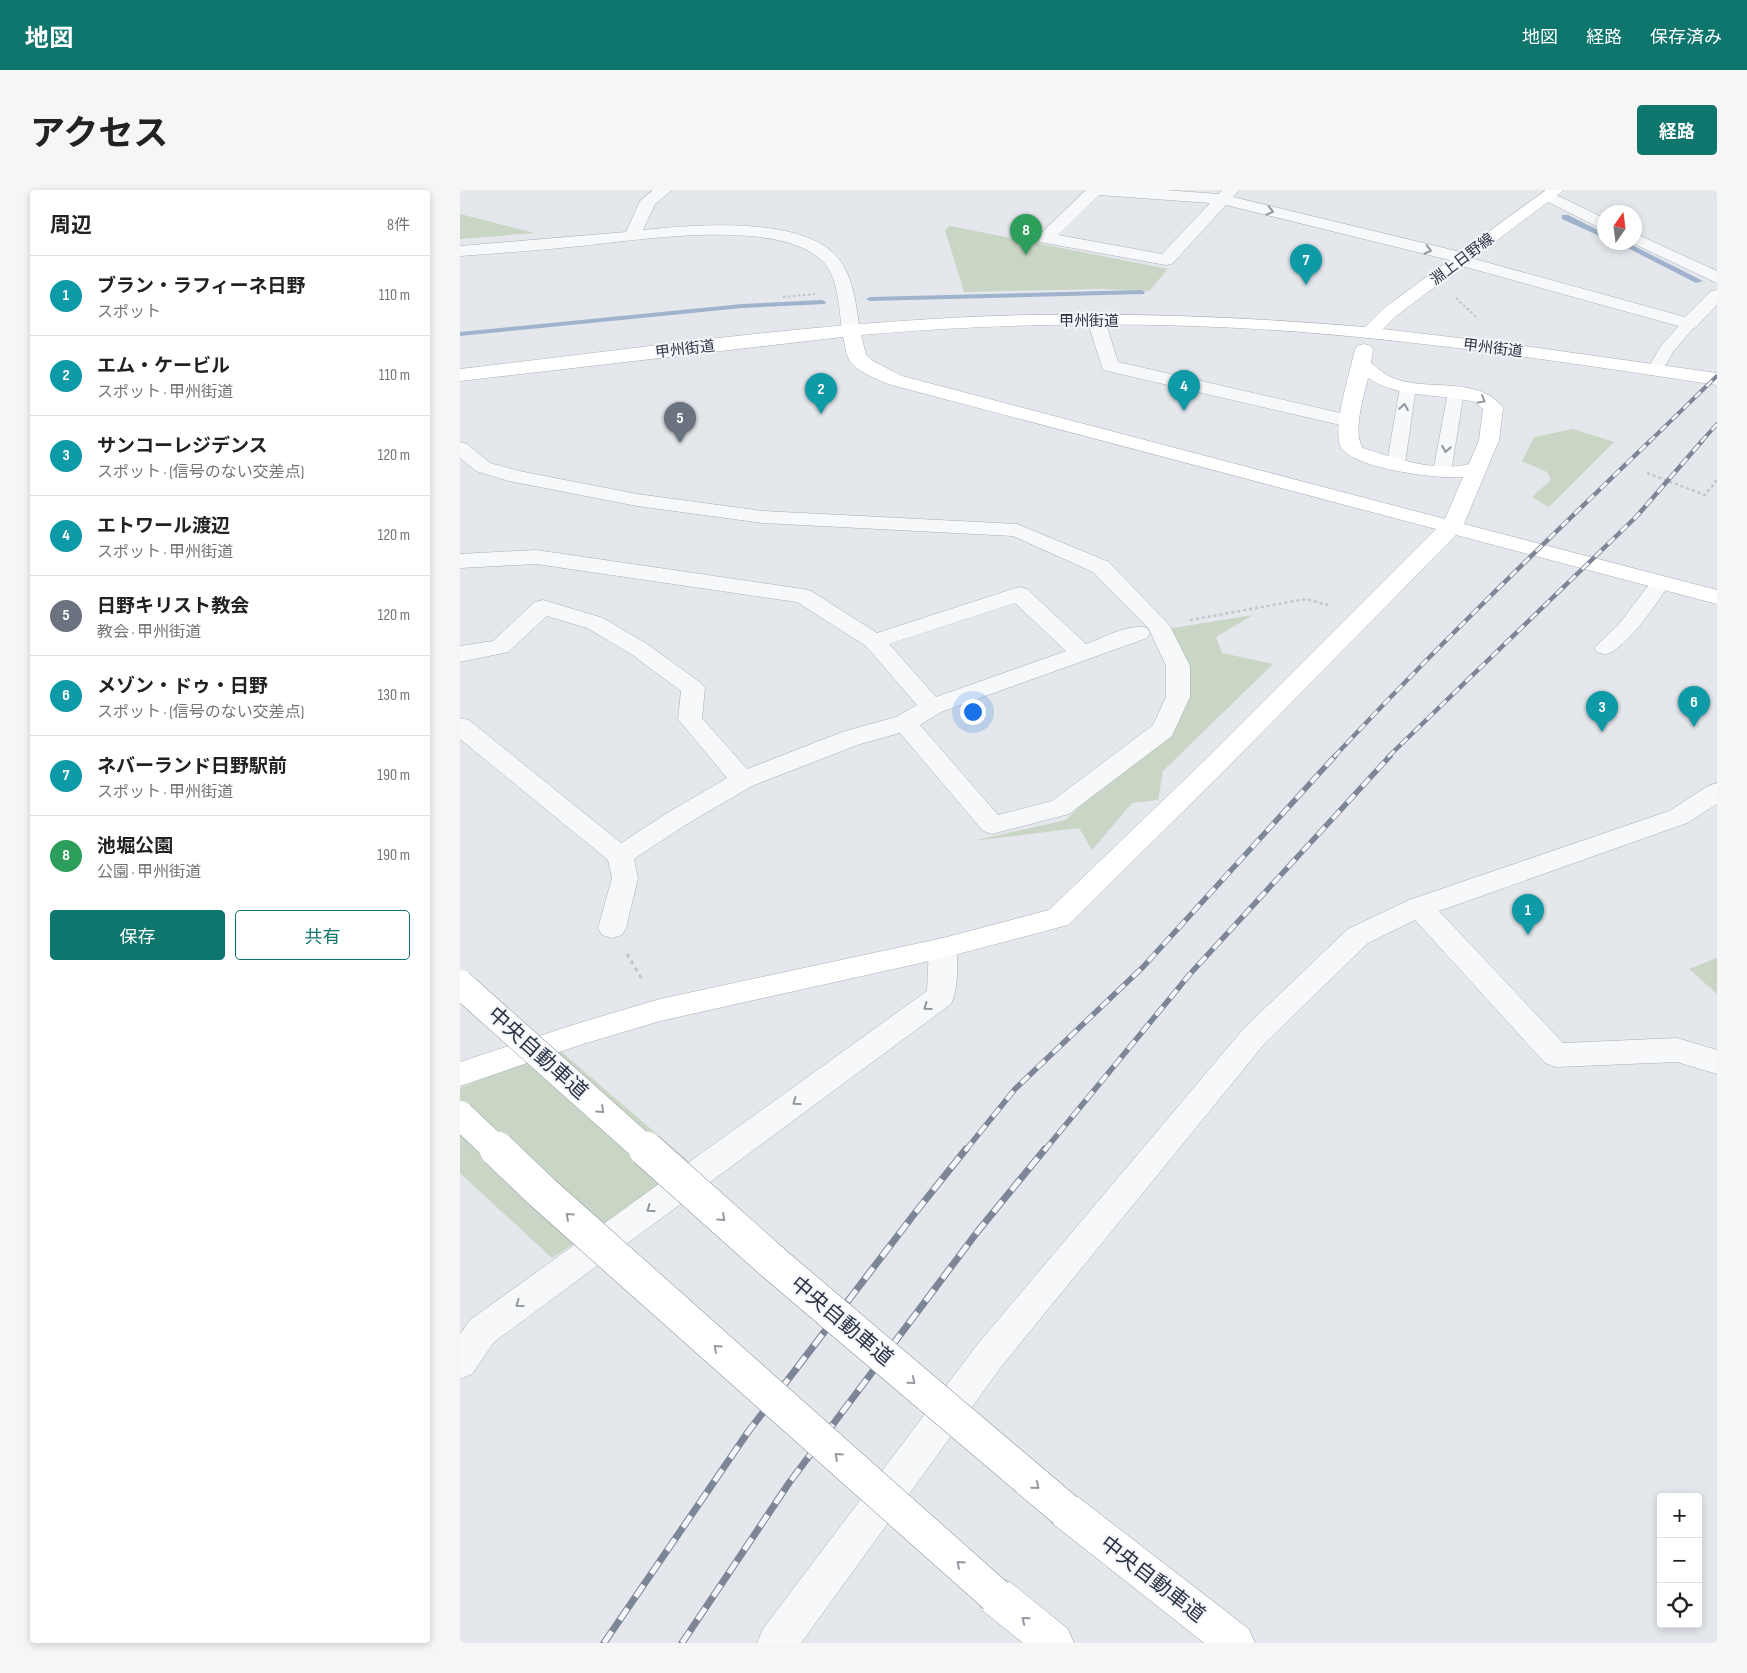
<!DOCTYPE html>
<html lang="ja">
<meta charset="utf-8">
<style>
body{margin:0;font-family:"Sofia Sans Condensed","Noto Sans JP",sans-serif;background:#f6f6f6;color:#222}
.controls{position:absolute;right:15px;bottom:15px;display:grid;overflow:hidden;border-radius:5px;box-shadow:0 2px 8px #0003}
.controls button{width:45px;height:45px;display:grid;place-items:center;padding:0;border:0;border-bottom:1px solid #e0e0e0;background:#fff;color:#222;font:25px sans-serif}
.compass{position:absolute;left:1137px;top:15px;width:45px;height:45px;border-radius:50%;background:#fff;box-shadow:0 2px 8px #0003;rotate:14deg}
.you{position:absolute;left:512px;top:521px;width:18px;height:18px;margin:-12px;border:4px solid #fff;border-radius:50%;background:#1a73e8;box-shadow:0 0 0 8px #1a73e833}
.badge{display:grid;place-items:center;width:32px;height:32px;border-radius:50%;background:#0f766e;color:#fff;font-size:16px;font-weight:700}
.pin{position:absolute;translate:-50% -41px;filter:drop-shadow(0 1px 2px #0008)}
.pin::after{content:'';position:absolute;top:26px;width:18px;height:15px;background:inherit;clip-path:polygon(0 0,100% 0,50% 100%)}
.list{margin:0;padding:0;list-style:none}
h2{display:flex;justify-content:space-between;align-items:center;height:65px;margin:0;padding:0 20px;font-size:21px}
h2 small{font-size:16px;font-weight:400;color:#767676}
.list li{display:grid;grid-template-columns:32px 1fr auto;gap:15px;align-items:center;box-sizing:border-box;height:80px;padding:0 20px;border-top:1px solid #e0e0e0}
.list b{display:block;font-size:19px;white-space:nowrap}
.list p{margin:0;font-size:16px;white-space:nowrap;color:#767676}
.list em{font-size:16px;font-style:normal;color:#767676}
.actions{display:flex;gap:10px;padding:15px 20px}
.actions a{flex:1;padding:11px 0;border:1px solid #0f766e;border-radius:5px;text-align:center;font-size:18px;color:#0f766e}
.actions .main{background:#0f766e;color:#fff}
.icon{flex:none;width:28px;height:28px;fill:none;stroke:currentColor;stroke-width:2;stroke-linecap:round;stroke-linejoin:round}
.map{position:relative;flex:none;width:1257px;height:1453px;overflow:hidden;border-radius:5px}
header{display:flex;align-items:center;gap:30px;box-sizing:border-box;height:70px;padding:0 25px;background:#0f766e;color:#fff}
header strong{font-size:24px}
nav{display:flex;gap:28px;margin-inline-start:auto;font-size:18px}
.intro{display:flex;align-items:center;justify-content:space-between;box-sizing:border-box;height:120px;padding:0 30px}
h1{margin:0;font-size:35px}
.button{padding:12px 22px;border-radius:5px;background:#0f766e;color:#fff;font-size:18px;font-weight:700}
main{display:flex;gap:30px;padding:0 30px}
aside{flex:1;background:#fff;border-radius:5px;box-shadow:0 2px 8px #0003}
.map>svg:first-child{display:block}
.green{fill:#c9d6c5}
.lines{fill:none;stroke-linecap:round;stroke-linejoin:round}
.stream{fill:#9fb4cc;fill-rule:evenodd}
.lane-casing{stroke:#a9aeb7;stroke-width:1}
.street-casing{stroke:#a9aeb7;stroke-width:1}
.secondary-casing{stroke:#a9aeb7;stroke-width:1}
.highway-casing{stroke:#8b94a3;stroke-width:1}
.path-far2{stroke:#c2c5cb;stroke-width:2;stroke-dasharray:2.5 2.5;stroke-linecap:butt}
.path-far1{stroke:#c2c5cb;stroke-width:2.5;stroke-dasharray:3 3;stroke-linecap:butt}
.path{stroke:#c2c5cb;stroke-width:3;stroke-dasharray:4 4;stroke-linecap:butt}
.lane{fill:#f7f8fa;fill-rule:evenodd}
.street{fill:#f7f8fa;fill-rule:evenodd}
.secondary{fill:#fff;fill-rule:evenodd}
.highway{fill:#fff;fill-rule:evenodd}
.rail-far3-casing{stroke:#7d8696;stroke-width:4}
.rail-far2-casing{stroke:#7d8696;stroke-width:4.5}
.rail-far1-casing{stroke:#7d8696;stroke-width:5.5}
.rail-casing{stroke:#7d8696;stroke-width:7}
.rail-far3{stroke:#f4f6f9;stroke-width:2.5;stroke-dasharray:8;stroke-linecap:butt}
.rail-far2{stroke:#f4f6f9;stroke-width:3;stroke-dasharray:9;stroke-linecap:butt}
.rail-far1{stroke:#f4f6f9;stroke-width:4;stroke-dasharray:11;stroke-linecap:butt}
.rail{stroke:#f4f6f9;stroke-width:5;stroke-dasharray:14;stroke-linecap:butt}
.highway-bridge-far1-casing{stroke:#8b94a3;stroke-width:29;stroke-linecap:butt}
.highway-bridge-casing{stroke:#8b94a3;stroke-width:36;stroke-linecap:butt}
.highway-bridge-far1{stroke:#fff;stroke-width:28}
.highway-bridge{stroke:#fff;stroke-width:35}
.oneway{stroke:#9196a0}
.oneway2{stroke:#959aa2}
.labels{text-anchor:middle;stroke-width:4;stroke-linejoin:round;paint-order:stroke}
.far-street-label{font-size:15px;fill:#2b3445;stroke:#f4f6f9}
.near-street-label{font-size:21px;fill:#2b3445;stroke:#f4f6f9}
</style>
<header>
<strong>地図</strong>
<nav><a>地図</a><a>経路</a><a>保存済み</a></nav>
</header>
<div class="intro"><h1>アクセス</h1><a class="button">経路</a></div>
<main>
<aside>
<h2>周辺<small>8件</small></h2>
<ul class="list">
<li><span class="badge" style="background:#0f9aa8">1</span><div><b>ブラン・ラフィーネ日野</b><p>スポット</p></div><em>110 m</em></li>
<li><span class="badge" style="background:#0f9aa8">2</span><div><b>エム・ケービル</b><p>スポット · 甲州街道</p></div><em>110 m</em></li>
<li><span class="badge" style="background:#0f9aa8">3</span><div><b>サンコーレジデンス</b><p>スポット · (信号のない交差点)</p></div><em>120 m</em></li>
<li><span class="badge" style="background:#0f9aa8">4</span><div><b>エトワール渡辺</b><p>スポット · 甲州街道</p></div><em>120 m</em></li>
<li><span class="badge" style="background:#6b7280">5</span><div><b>日野キリスト教会</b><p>教会 · 甲州街道</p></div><em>120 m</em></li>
<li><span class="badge" style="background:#0f9aa8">6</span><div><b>メゾン・ドゥ・日野</b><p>スポット · (信号のない交差点)</p></div><em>130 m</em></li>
<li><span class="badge" style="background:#0f9aa8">7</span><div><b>ネバーランド日野駅前</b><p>スポット · 甲州街道</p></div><em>190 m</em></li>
<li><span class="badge" style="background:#2e9e5b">8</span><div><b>池堀公園</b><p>公園 · 甲州街道</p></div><em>190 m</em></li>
</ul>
<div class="actions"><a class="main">保存</a><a>共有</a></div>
</aside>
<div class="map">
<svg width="1257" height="1453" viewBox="0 0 1257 1453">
<rect width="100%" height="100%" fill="#e4e7ec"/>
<g class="green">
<polygon points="0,24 74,43 0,49"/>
<polygon points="490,36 708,79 689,101 641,99 504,102 485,40"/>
<polygon points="1113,239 1154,252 1089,317 1072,307 1091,290 1087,282 1062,271 1074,247"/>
<polygon points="793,425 756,447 762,463 813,474 703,581 698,610 672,613 632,660 619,638 512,651 606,630 722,514 707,439"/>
<polygon points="1257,768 1257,804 1229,779"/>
<polygon points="97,858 234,976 92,1068 0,983 0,898"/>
</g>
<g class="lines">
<g class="stream">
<polygon points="1102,25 1108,25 1144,43 1144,48 1102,29"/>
<polygon points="1156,52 1166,52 1243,91 1236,93"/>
<polygon points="681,100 685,102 684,104 410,111 406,109 410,107"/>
<polygon points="362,110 366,112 365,114 282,118 0,146 0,142 282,114"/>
</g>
<defs>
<g id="lane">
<polygon points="1229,129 1235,131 1237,134 1213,162 1201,183 1189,183 1187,180 1200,157 1223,131"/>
<polygon points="948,192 954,194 956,197 945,273 942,277 936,278 930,277 927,273 940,197 942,194"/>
<polygon points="996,197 1002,198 1004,202 991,282 988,286 982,287 976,286 973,282 988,202 990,198"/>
<path d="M1201 386 1208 388 1211 392C1195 415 1176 446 1152 462 1147 465 1142 464 1137 462L1134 458 1159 434 1194 388Z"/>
</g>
<g id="street">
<path d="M193 0H212L195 14 183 40C233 35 343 25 378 68 394 88 396 115 400 140L397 144 391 145 385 144 382 140C379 120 379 91 365 74 324 26 179 50 121 56 81 60 41 63 0 66V56L166 42 180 11Z"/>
<path d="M626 0H704L759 4 762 0H779L773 7 1009 64 1011 68 1225 127 1251 101 1257 100V115L1235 138 1229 139 995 74 993 71 766 15 712 74 706 75 580 52 578 48 580 44ZM639 5 750 13 702 64 598 45Z"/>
<polygon points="1088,1 1144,28 1144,39 1138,37 1082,9 1080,6 1082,3"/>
<polygon points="1174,43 1257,81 1257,93 1170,52 1174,52"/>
<polygon points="636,125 642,126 645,130 658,172 889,225 896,227 899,231 896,235 889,237 643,180 627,130 630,126"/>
<path d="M0 252 7 254 30 273 59 281 177 304 303 321 557 334 649 372 710 436 730 476V507L712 546 609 624 532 644 523 641 440 543 400 554 292 596 227 634 174 669 178 688 166 738 162 745 152 748 142 745 138 738 152 688 148 670 0 549V528L9 530 161 653 209 622 267 588 218 529 221 501 171 464 127 438 87 426 48 462 0 472V456L33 451 75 412 83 410 143 428 187 454 241 493 245 498 242 528 287 579 382 542 436 527 457 515 406 456 337 412 76 374 0 378V364L76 360 343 399 351 401 417 443 559 397 567 399 626 454C644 448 668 433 687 438L690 443 687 448 481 522 460 535 538 625 592 611 693 535 706 507V476L689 439 633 382 553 346 303 333 177 316 49 291 16 281 0 268ZM555 413 606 461 476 507 429 454Z"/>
<polygon points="1257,593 1257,614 1227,633 979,721 1103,853 1217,848 1257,860 1257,884 1217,872 1096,877 1085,873 955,730 908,753 805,853 541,1177 341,1453 297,1453 303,1439 517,1155 785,837 888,739 949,710 1209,621 1248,596"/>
<path d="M483 748 493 751C500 763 498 801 491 814L34 1152 12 1184 0 1189V1144L10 1130 467 801 469 758 473 751Z"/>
</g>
<path id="secondary" d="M1086 0H1104L936 126 923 139 1050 154 1257 183V195C1119 174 980 153 842 142 695 131 547 132 401 145L406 165 413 171 442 186 985 329 1003 287C978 289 890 279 880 255 873 236 890 181 895 160L897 156 904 154 911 156 913 160 911 173C918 178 925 185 933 188 966 202 1020 185 1043 218L1039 250 1004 334 1257 400V414L996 345 762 583 608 735 483 768 200 831 123 854 0 896V872L119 833 200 809 483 748 589 720 744 571 976 339 428 194C416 188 393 181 388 167 385 161 385 153 383 147L0 191V179C157 161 314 138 472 129 616 120 761 125 905 137L924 118ZM908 188C939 209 980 203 1015 212L1023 219 1019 250 1009 274C975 283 935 268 903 258 892 243 904 205 908 188Z"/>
<g id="highway">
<polygon points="605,1302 618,1307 789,1439 795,1453 744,1453 592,1333 587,1320 592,1307"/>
<polygon points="536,1387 550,1392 608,1439 614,1453 563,1453 522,1420 517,1406 522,1392"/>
</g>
</defs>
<use href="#lane" class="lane-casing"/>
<use href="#street" class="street-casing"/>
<use href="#secondary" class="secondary-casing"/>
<use href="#highway" class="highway-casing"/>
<g class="path-far2">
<polyline points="323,107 355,104"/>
<polyline points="996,108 1017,128"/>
</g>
<g class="path-far1">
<polyline points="1187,283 1245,305 1257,290"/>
<polyline points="730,430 846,409 868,415"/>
</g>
<polyline class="path" points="167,764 183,791"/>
<use href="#lane" class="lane"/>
<use href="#street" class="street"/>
<use href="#secondary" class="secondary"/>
<use href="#highway" class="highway"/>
<defs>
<g id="rail-far3">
<polyline points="1189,252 1257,186"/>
<polyline points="1241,252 1257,234"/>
</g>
<g id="rail-far2">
<path d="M874 567C975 458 1083 354 1190 251"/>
<polyline points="928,567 1177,326 1242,251"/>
</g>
<g id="rail-far1">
<polyline points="505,961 555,899 683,777 875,566"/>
<polyline points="584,961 730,784 930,566"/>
</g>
<g id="rail">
<polyline points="144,1453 288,1242 455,1023 506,959"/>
<polyline points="222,1453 329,1293 518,1041 585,959"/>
</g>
</defs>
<use href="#rail-far3" class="rail-far3-casing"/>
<use href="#rail-far2" class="rail-far2-casing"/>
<use href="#rail-far1" class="rail-far1-casing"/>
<use href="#rail" class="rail-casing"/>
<use href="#rail-far3" class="rail-far3"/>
<use href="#rail-far2" class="rail-far2"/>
<use href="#rail-far1" class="rail-far1"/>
<use href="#rail" class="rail"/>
<defs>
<g id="highway-bridge-far1">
<polyline points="0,794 187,961"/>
<polyline points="0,925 38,961"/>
</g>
<g id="highway-bridge">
<polyline points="37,959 83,1003 536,1406"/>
<polyline points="186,959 316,1075 605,1320"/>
</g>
</defs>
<use href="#highway-bridge-far1" class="highway-bridge-far1-casing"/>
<use href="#highway-bridge" class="highway-bridge-casing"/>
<use href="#highway-bridge-far1" class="highway-bridge-far1"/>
<use href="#highway-bridge" class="highway-bridge"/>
</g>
<defs><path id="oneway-chevron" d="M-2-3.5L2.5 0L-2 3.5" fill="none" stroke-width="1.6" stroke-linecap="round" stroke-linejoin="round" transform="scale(1.25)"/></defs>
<g class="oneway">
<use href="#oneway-chevron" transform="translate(810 21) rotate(14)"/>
<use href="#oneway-chevron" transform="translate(968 60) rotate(14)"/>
<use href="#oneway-chevron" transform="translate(944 217) rotate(-81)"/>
<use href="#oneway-chevron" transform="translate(986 259) rotate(100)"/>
<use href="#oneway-chevron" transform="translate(467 817) rotate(144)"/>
<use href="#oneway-chevron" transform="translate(336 912) rotate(144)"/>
<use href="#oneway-chevron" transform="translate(190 1019) rotate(144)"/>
<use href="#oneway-chevron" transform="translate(59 1114) rotate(144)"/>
</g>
<g class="oneway2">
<use href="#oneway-chevron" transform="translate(1022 210) rotate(30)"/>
<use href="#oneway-chevron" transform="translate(141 920) rotate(42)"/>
<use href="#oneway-chevron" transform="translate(109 1026) rotate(-138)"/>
<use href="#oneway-chevron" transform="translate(262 1028) rotate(42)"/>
<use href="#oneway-chevron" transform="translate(257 1158) rotate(-138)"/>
<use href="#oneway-chevron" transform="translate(452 1191) rotate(40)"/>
<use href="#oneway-chevron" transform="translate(378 1266) rotate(-138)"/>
<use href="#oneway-chevron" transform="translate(576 1296) rotate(40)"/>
<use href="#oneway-chevron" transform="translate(500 1374) rotate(-138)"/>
<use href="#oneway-chevron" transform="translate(565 1430) rotate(-141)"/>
</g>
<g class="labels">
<g class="far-street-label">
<text transform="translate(1002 69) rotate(-37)" y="5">淵上日野線</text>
<text x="629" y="136">甲州街道</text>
<text transform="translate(1033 158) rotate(7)" y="5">甲州街道</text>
<text transform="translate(225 159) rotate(-7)" y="5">甲州街道</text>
</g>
<g class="near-street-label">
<text transform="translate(78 863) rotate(42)" y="7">中央自動車道</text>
<text transform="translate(382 1131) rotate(40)" y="7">中央自動車道</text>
<text transform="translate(693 1389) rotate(38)" y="7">中央自動車道</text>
</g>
</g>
</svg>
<div class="controls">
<button>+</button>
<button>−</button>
<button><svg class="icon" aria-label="locate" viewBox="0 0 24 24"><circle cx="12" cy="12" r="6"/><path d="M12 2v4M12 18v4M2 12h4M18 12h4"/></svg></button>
</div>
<svg class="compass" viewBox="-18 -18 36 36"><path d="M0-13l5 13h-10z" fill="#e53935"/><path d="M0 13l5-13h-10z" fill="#767676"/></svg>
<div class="you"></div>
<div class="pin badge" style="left:1068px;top:745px;background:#0f9aa8">1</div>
<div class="pin badge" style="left:361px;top:224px;background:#0f9aa8">2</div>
<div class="pin badge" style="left:1142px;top:542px;background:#0f9aa8">3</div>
<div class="pin badge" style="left:724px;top:221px;background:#0f9aa8">4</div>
<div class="pin badge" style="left:220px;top:253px;background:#6b7280">5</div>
<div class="pin badge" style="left:1234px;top:537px;background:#0f9aa8">6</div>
<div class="pin badge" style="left:846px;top:95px;background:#0f9aa8">7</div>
<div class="pin badge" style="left:566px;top:65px;background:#2e9e5b">8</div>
</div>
</main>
